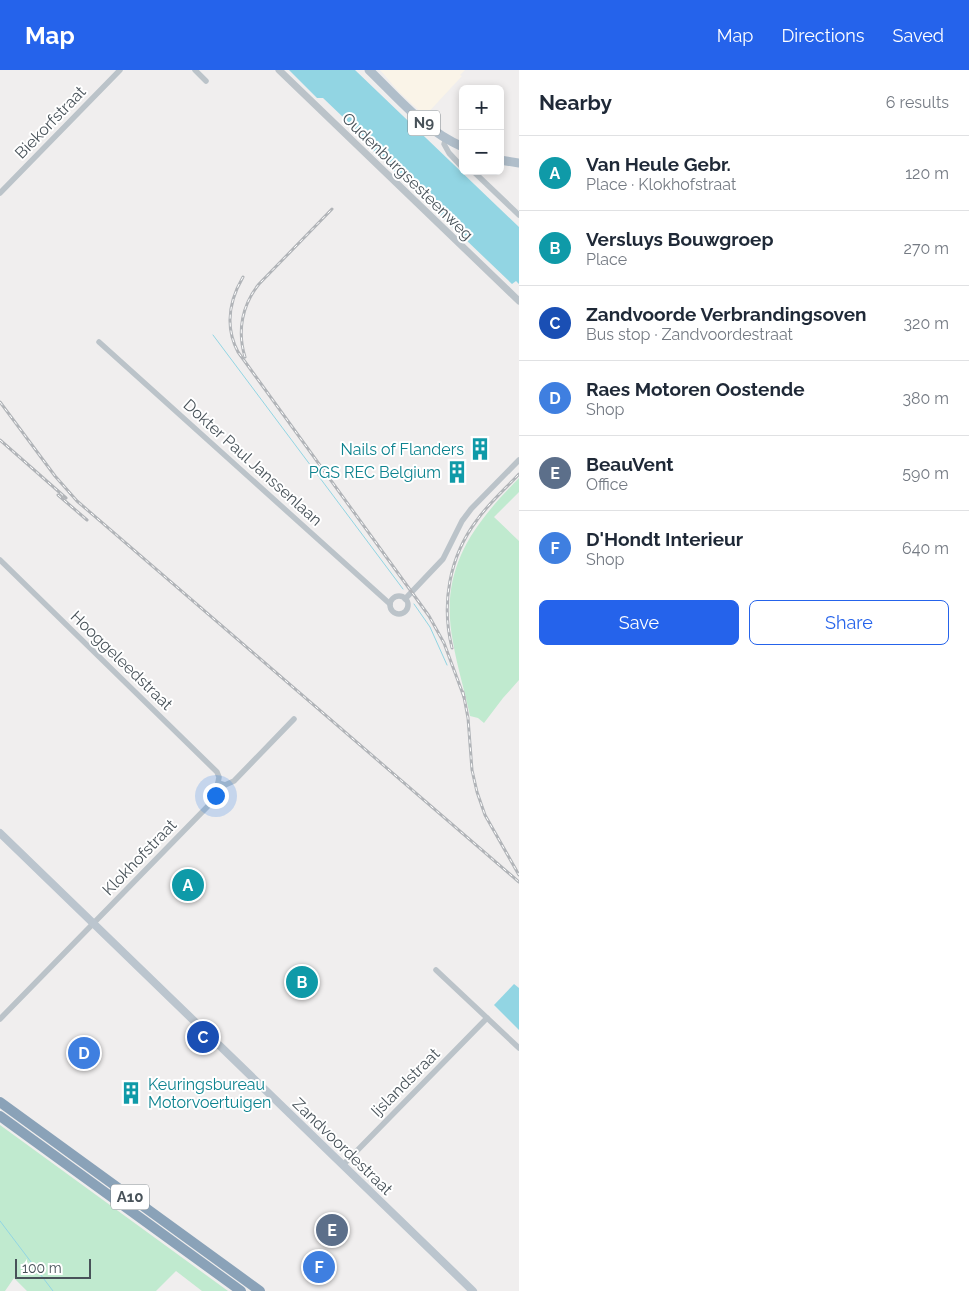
<!DOCTYPE html>
<meta charset="utf-8">
<style>
body{margin:0;font-family:Raleway,sans-serif;background:#f2f2f3;color:#1f2937}
.controls{position:absolute;right:15px;top:15px;display:grid;overflow:hidden;border-radius:8px;box-shadow:0 2px 8px #0003}
.controls button{width:45px;height:45px;display:grid;place-items:center;padding:0;border:0;border-bottom:1px solid #e0e1e3;background:#fff;color:#1f2937;font:25px sans-serif}
.scale{position:absolute;left:15px;bottom:12px;width:76px;box-sizing:border-box;padding-left:5px;border:2px solid #485259;border-top:0;font-size:14px;line-height:18px;white-space:nowrap;color:#485259;-webkit-text-stroke:4px #fff;paint-order:stroke}
.you{position:absolute;left:215px;top:725px;width:18px;height:18px;margin:-12px;border:4px solid #fff;border-radius:50%;background:#1a73e8;box-shadow:0 0 0 8px #1a73e833}
.badge{display:grid;place-items:center;width:32px;height:32px;border-radius:50%;background:#2563eb;color:#fff;font-size:16px;font-weight:700}
.pin{position:absolute;translate:-50% -50%;border:2px solid #fff;box-shadow:0 1px 5px #0006}
.list{margin:0;padding:0;list-style:none}
h2{display:flex;justify-content:space-between;align-items:center;height:65px;margin:0;padding:0 20px;font-size:21px}
h2 small{font-size:16px;font-weight:400;color:#747a83}
.list li{display:grid;grid-template-columns:32px 1fr auto;gap:15px;align-items:center;box-sizing:border-box;height:75px;padding:0 20px;border-top:1px solid #e0e1e3}
.list b{display:block;font-size:19px;white-space:nowrap}
.list p{margin:0;font-size:16px;white-space:nowrap;color:#747a83}
.list em{font-size:16px;font-style:normal;color:#747a83}
.actions{display:flex;gap:10px;padding:15px 20px}
.actions a{flex:1;padding:11px 0;border:1px solid #2563eb;border-radius:8px;text-align:center;font-size:18px;color:#2563eb}
.actions .main{background:#2563eb;color:#fff}
.map{position:relative;flex:none;width:519px;height:1221px;overflow:hidden}
header{display:flex;align-items:center;gap:30px;box-sizing:border-box;height:70px;padding:0 25px;background:#2563eb;color:#fff}
header strong{font-size:24px}
nav{display:flex;gap:28px;margin-inline-start:auto;font-size:18px}
main{display:flex}
aside{flex:1;background:#fff}
.map>svg:first-child{display:block}
.commercial{fill:#faf4e8}
.green{fill:#c0eacf}
.water{fill:#92d5e3}
.lines{fill:none;stroke-linecap:round;stroke-linejoin:round}
.stream{stroke:#92d5e3;stroke-width:1}
.minor{stroke:#bbc3c9;stroke-width:5.5}
.tertiary{stroke:#bbc3c9;stroke-width:7}
.secondary{stroke:#bbc5ce;stroke-width:8}
.primary{stroke:#b0beca;stroke-width:9}
.motorway{stroke:#8aa2b8;stroke-width:10}
.rail-casing{stroke:#b1b4b8;stroke-width:3}
.rail{stroke:#fff;stroke-width:1;stroke-dasharray:4;stroke-linecap:butt}
.labels{text-anchor:middle;stroke-width:4;stroke-linejoin:round;paint-order:stroke}
.shield{fill:#fff;stroke:#7f868b;stroke-width:1}
.shield-label{font-size:15px;font-weight:bold;fill:#485259}
.street-label{font-size:16px;fill:#485259;stroke:#fff}
.culture-label{font-size:16px;fill:#0d838f;stroke:#fff;text-anchor:end}
</style>
<header>
<strong>Map</strong>
<nav><a>Map</a><a>Directions</a><a>Saved</a></nav>
</header>
<main>
<div class="map">
<svg width="519" height="1221" viewBox="0 0 519 1221">
<rect width="100%" height="100%" fill="#f0eeee"/>
<polygon class="commercial" points="380,0 465,0 460,5 462,6 425,46 399,22"/>
<g class="green">
<path d="M519 408V422L494 447 519 471V610L503 628 484 653 478 648 470 646C465 621 457 597 453 572 439 500 471 457 519 408Z"/>
<polygon points="0,1055 228,1221 202,1221 176,1201 156,1221 27,1221 14,1208 5,1221 0,1221"/>
</g>
<g class="water">
<polygon points="289,0 355,0 519,157 519,214 516,211 512,214 367,75 367,70 323,28 317,28"/>
<polygon points="514,914 519,918 519,960 494,935"/>
</g>
<g class="lines">
<g class="stream">
<polyline points="213,265 403,519"/>
<polyline points="414,534 430,557 447,595"/>
<polyline points="0,1151 53,1221"/>
</g>
<g class="minor">
<polyline points="195,0 206,11"/>
<polyline points="446,69 444,74 449,83 463,98"/>
<polyline points="471,101 475,103 519,145"/>
<polyline points="0,123 120,0"/>
<polyline points="99,272 390,534"/>
<polyline points="0,490 217,702 219,707 218,713"/>
<circle cx="399" cy="535" r="9"/>
<polyline points="405,529 443,489 462,451 471,439 519,390"/>
<polyline points="436,900 519,978"/>
<polyline points="0,949 209,735 214,727 218,713 225,715 234,711 294,649"/>
<polyline points="343,1095 487,948"/>
</g>
<polyline class="tertiary" points="279,0 519,231"/>
<polyline class="secondary" points="0,763 473,1221"/>
<g class="primary">
<path d="M369 0C398 28 425 61 463 77"/>
<polyline points="500,90 519,93"/>
</g>
<g class="motorway">
<polyline points="0,1032 260,1221"/>
<polyline points="0,1046 241,1221"/>
</g>
<defs>
<g id="rail">
<path d="M243 207C229 231 225 257 238 282L429 546 444 573 464 627"/>
<path d="M245 287C237 261 242 235 259 214L332 139"/>
<polyline points="0,332 55,406 77,431 519,812"/>
<polyline points="0,370 66,428"/>
<polyline points="58,425 87,450"/>
<path d="M452 578C441 534 449 487 477 450 489 433 505 419 519 404"/>
<polyline points="463,622 468,648 472,700 477,722 485,745 519,805"/>
</g>
</defs>
<use href="#rail" class="rail-casing"/>
<use href="#rail" class="rail"/>
</g>
<defs>
<symbol id="building-bare" viewBox="-9 -9 18 18"><path d="M-4-6H4V6H1V3H-1V6H-4ZM-2.5-4.3h1.7v1.8h-1.7ZM.8-4.3h1.7v1.8H.8ZM-2.5-1h1.7V.8h-1.7ZM.8-1h1.7V.8H.8Z" fill="#0f9aa8" stroke="#fff" stroke-width="2.5" paint-order="stroke"/></symbol>
</defs>
<g fill-rule="evenodd">
<use href="#building-bare" x="464" y="363" width="32" height="32"/>
<use href="#building-bare" x="441" y="386" width="32" height="32"/>
<use href="#building-bare" x="115" y="1007" width="32" height="32"/>
</g>
<g class="labels">
<g class="shield">
<rect x="408" y="40.5" width="32" height="25" rx="4"/>
<rect x="111" y="1114.5" width="38" height="25" rx="4"/>
</g>
<g class="shield-label">
<text x="424" y="58">N9</text>
<text x="130" y="1132">A10</text>
</g>
<g class="street-label">
<text transform="translate(50 52) rotate(-46)" y="6">Biekorfstraat</text>
<text transform="translate(408 106) rotate(44)" y="6">Oudenburgsesteenweg</text>
<text transform="translate(253 392) rotate(42)" y="6">Dokter Paul Janssenlaan</text>
<text transform="translate(122 590) rotate(44)" y="6">Hooggeleedstraat</text>
<text transform="translate(139 787) rotate(-46)" y="6">Klokhofstraat</text>
<text transform="translate(405 1012) rotate(-45)" y="6">Ijslandstraat</text>
<text transform="translate(343 1076) rotate(44)" y="6">Zandvoordestraat</text>
</g>
<g class="culture-label">
<text x="464" y="385">Nails of Flanders</text>
<text x="441" y="408">PGS REC Belgium</text>
<text x="148" y="1020" text-anchor="start">Keuringsbureau<tspan x="148" dy="18">Motorvoertuigen</tspan></text>
</g>
</g>
</svg>
<div class="controls">
<button>+</button>
<button>−</button>
</div>
<div class="scale">100 m</div>
<div class="you"></div>
<div class="pin badge" style="left:188px;top:815px;background:#0f9aa8">A</div>
<div class="pin badge" style="left:302px;top:912px;background:#0f9aa8">B</div>
<div class="pin badge" style="left:203px;top:967px;background:#1a4fb4">C</div>
<div class="pin badge" style="left:84px;top:983px;background:#3f7fe0">D</div>
<div class="pin badge" style="left:332px;top:1160px;background:#5c6f8a">E</div>
<div class="pin badge" style="left:319px;top:1197px;background:#3f7fe0">F</div>
</div>
<aside>
<h2>Nearby<small>6 results</small></h2>
<ul class="list">
<li><span class="badge" style="background:#0f9aa8">A</span><div><b>Van Heule Gebr.</b><p>Place · Klokhofstraat</p></div><em>120 m</em></li>
<li><span class="badge" style="background:#0f9aa8">B</span><div><b>Versluys Bouwgroep</b><p>Place</p></div><em>270 m</em></li>
<li><span class="badge" style="background:#1a4fb4">C</span><div><b>Zandvoorde Verbrandingsoven</b><p>Bus stop · Zandvoordestraat</p></div><em>320 m</em></li>
<li><span class="badge" style="background:#3f7fe0">D</span><div><b>Raes Motoren Oostende</b><p>Shop</p></div><em>380 m</em></li>
<li><span class="badge" style="background:#5c6f8a">E</span><div><b>BeauVent</b><p>Office</p></div><em>590 m</em></li>
<li><span class="badge" style="background:#3f7fe0">F</span><div><b>D'Hondt Interieur</b><p>Shop</p></div><em>640 m</em></li>
</ul>
<div class="actions"><a class="main">Save</a><a>Share</a></div>
</aside>
</main>
